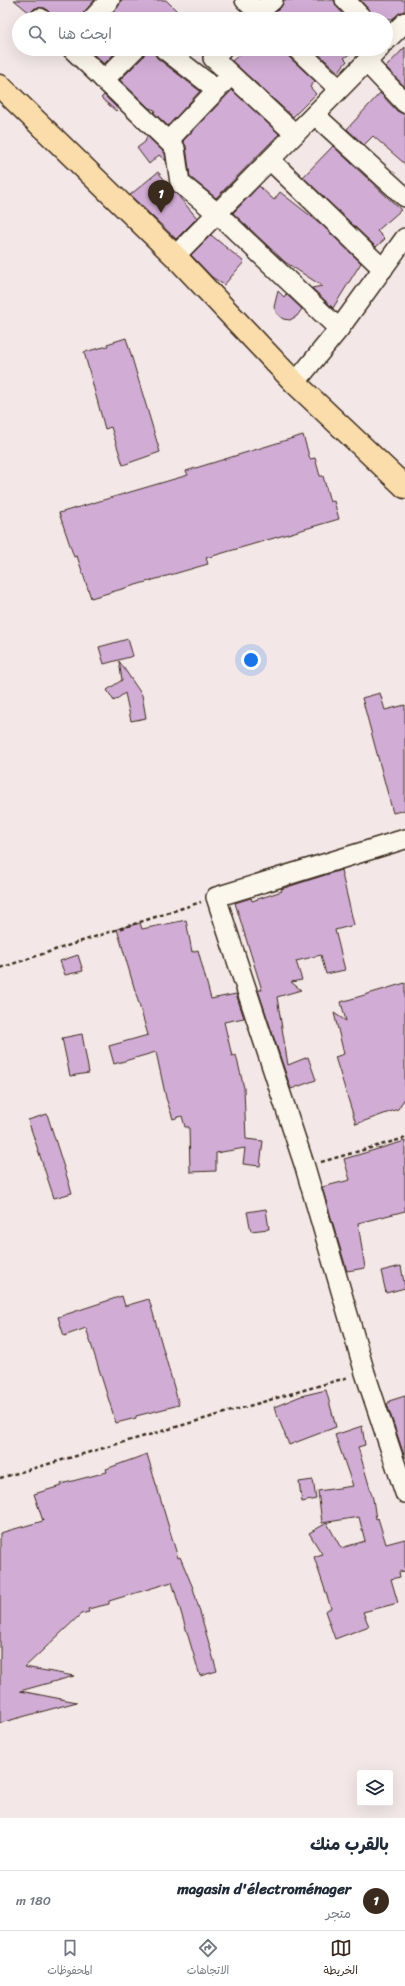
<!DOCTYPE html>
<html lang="ar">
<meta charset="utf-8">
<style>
body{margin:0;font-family:Sriracha,"Playpen Sans Arabic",sans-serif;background:#f6f6f7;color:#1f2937;direction:rtl}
.controls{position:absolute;right:12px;bottom:12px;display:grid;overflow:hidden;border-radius:4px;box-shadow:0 4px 16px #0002}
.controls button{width:36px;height:36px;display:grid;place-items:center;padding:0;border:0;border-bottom:1px solid #e0e1e3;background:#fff;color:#1f2937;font:20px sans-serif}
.you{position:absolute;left:251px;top:660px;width:14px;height:14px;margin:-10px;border:3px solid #fff;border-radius:50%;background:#1a73e8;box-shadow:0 0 0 6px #1a73e833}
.badge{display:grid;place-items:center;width:26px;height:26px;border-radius:50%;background:#3b2a1e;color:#fff;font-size:13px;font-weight:700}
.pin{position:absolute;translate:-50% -33px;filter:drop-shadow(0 1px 2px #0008)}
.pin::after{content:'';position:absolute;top:21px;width:14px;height:12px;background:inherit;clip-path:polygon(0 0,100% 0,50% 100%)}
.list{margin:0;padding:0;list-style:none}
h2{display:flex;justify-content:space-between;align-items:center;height:52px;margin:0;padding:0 16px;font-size:17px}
h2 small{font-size:13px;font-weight:400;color:#747a83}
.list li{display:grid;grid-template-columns:26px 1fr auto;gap:12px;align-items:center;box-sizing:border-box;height:60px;padding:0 16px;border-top:1px solid #e0e1e3}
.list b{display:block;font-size:15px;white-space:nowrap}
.list p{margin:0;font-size:13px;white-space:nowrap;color:#747a83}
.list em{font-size:13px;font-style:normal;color:#747a83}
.icon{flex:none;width:22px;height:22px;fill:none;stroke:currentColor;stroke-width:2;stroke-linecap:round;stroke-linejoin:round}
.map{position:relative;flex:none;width:405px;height:1818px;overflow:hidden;direction:ltr}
.search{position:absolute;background:#fff;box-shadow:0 4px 16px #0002;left:12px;right:12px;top:12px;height:44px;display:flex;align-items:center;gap:10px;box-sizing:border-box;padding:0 14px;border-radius:22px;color:#747a83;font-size:15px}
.sheet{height:112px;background:#fff}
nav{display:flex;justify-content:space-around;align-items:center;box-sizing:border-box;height:56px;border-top:1px solid #e0e1e3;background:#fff;font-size:11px;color:#747a83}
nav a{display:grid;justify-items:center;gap:2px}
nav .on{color:#3b2a1e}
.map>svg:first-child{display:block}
.building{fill:#d1acd5;stroke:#3b2a1e}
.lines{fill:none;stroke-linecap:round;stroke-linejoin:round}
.minor-casing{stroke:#3b2a1e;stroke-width:22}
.major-casing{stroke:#3b2a1e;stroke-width:25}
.path{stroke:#3b2a1e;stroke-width:2.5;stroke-dasharray:4 3;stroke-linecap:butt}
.minor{stroke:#fbf7ec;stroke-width:19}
.major{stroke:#fbddab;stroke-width:22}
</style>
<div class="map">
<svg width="405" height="1818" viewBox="0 0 405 1818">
<rect width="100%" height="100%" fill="#f3e8e7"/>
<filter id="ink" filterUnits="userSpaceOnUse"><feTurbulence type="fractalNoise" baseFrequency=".025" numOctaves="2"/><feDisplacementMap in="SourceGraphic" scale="8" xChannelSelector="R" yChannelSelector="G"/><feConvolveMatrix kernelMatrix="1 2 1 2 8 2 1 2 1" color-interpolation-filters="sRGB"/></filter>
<g filter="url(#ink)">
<g class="building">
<polygon points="14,0 95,0 84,12 81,19 51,19 50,13 45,8 35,8 30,13"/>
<polygon points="121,0 166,0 185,19 107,19 118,7"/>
<polygon points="284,0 334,0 337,7 348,19 282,19 275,13 280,8"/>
<polygon points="360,0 405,0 405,10 392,19 374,19 371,12"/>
<polygon points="405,47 405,87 386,67"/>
<polygon points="88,49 119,49 104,64"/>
<polygon points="146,49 153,49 157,58 200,91 168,126 154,113 155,110 149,108 120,80 143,57"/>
<polygon points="246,49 286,49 289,57 315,81 310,87 316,94 293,117 232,61"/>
<polygon points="313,49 356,49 344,58 347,61 338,72"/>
<polygon points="232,90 279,134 216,198 190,177 186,146 183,141"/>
<polygon points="380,93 397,111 405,115 405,164 373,136 364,145 347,129"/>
<polygon points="104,95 118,109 116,111 101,98"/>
<polygon points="147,136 165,153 166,161 159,155 149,164 137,148 145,142"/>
<polygon points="333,146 401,210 377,231 385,239 376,247 303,177"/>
<polygon points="158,172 197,218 176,239 130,195"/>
<polygon points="259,186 274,200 280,192 321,224 361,263 333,308 312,288 322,286 285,262 233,213"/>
<polygon points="211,235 244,262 224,285 212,277 191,255"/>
<polygon points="278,291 284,297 286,294 302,309 297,316 290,320 283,319 277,314 274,307"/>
<polygon points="126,338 160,452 123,465 111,427 105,429 84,352 108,346 107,344"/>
<polygon points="303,435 310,459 315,458 320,476 323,476 330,502 334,501 339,519 206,558 208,564 91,598 77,556 74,557 59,513 188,475 186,471"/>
<polygon points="128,639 133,656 104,664 99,647"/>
<polygon points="119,661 142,695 146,718 131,721 125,693 114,701 107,690 122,680"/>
<polygon points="380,693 385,710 405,705 405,810 393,813 362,698"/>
<polygon points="341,870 354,925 335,930 345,970 326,974 321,955 296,961 302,980 291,982 301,990 277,997 288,1065 308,1057 316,1080 291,1089 258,990 262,990 235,903 251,898 252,901 282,891 281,889"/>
<polygon points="186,920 192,952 198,950 211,999 236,994 244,1018 224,1022 232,1056 236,1055 244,1088 246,1139 263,1141 260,1166 243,1164 245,1148 216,1153 216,1171 190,1172 189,1127 185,1127 182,1116 173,1119 166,1098 156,1052 114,1064 109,1046 148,1035 117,929 140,923 142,929"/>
<polygon points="78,955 83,971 65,975 60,961"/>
<polygon points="405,983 405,1098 398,1109 356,1124 335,1057 344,1054 334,1013 346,1021 341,1002"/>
<polygon points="82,1034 89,1073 70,1076 62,1038"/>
<polygon points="47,1114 72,1193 54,1198 28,1120"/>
<polygon points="405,1141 405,1211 358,1223 365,1268 347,1271 322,1187 350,1180 344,1159"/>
<polygon points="266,1209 269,1229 251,1231 247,1212"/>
<polygon points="401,1266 405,1288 386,1293 381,1271"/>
<polygon points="122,1296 125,1306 149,1299 179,1405 136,1416 136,1418 116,1423 86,1328 64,1336 58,1317"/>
<polygon points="326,1390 336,1427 289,1445 274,1407 301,1396"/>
<polygon points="405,1396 405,1458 387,1404 389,1403 389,1401"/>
<polygon points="362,1426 365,1445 358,1447 373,1499 376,1519 378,1518 386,1544 405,1539 405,1571 399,1572 400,1577 391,1579 398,1603 363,1612 369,1626 335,1639 325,1611 331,1608 314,1557 322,1554 309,1533 327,1523 341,1548 365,1541 359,1517 322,1523 318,1491 353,1486 335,1435"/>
<polygon points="147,1454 178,1558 180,1557 193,1588 217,1671 200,1676 172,1582 109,1601 109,1604 88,1609 89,1612 81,1614 25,1667 74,1676 20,1691 77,1702 0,1723 0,1533 43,1521 34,1494 61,1486 61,1484 107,1472 106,1469"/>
<polygon points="313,1480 316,1499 302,1502 299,1482"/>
</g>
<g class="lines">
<defs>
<g id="minor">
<polyline points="245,0 265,19"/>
<polyline points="345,0 363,19"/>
<polyline points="40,18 40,19"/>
<polyline points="92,19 110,0"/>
<polyline points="251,19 273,0"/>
<polyline points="386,41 405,22"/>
<polyline points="72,49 175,148 180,183 217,213 339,329"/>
<polyline points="164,49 217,90"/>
<polyline points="222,49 213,58 295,134"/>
<polyline points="297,49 339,89"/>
<polyline points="366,62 405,103"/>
<polyline points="104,80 135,49"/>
<polyline points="315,115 405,197"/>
<polyline points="168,141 231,75"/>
<polyline points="270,160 383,269"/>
<polyline points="175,256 379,49"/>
<polyline points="295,383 339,329 405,238"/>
<polyline points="405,839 216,897 305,1167 365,1373 405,1493"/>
</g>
<polyline id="major" points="0,86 175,256 295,383 405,487"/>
</defs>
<use href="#minor" class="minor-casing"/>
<use href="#major" class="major-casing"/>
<g class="path">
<polyline points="0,968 201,902"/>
<polyline points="321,1162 405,1138"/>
<polyline points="0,1478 349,1377"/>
</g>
<use href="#minor" class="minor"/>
<use href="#major" class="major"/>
</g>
</g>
</svg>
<div class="controls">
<button><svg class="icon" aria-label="layers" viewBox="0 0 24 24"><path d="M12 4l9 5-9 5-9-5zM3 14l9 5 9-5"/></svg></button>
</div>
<div class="you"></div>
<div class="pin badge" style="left:161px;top:213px">1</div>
<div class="search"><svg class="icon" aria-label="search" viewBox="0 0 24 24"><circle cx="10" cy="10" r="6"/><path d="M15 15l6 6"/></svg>ابحث هنا</div>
</div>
<section class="sheet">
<h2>بالقرب منك<small></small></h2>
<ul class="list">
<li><span class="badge">1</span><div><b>magasin d'électroménager</b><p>متجر</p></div><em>180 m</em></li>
</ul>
</section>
<nav>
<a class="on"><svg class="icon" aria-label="map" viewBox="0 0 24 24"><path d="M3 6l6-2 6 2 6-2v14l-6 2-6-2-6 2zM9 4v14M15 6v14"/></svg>الخريطة</a>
<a><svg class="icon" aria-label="directions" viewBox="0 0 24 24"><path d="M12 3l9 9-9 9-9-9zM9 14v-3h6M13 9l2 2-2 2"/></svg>الاتجاهات</a>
<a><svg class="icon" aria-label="saved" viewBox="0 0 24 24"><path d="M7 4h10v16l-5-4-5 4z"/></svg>المحفوظات</a>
</nav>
